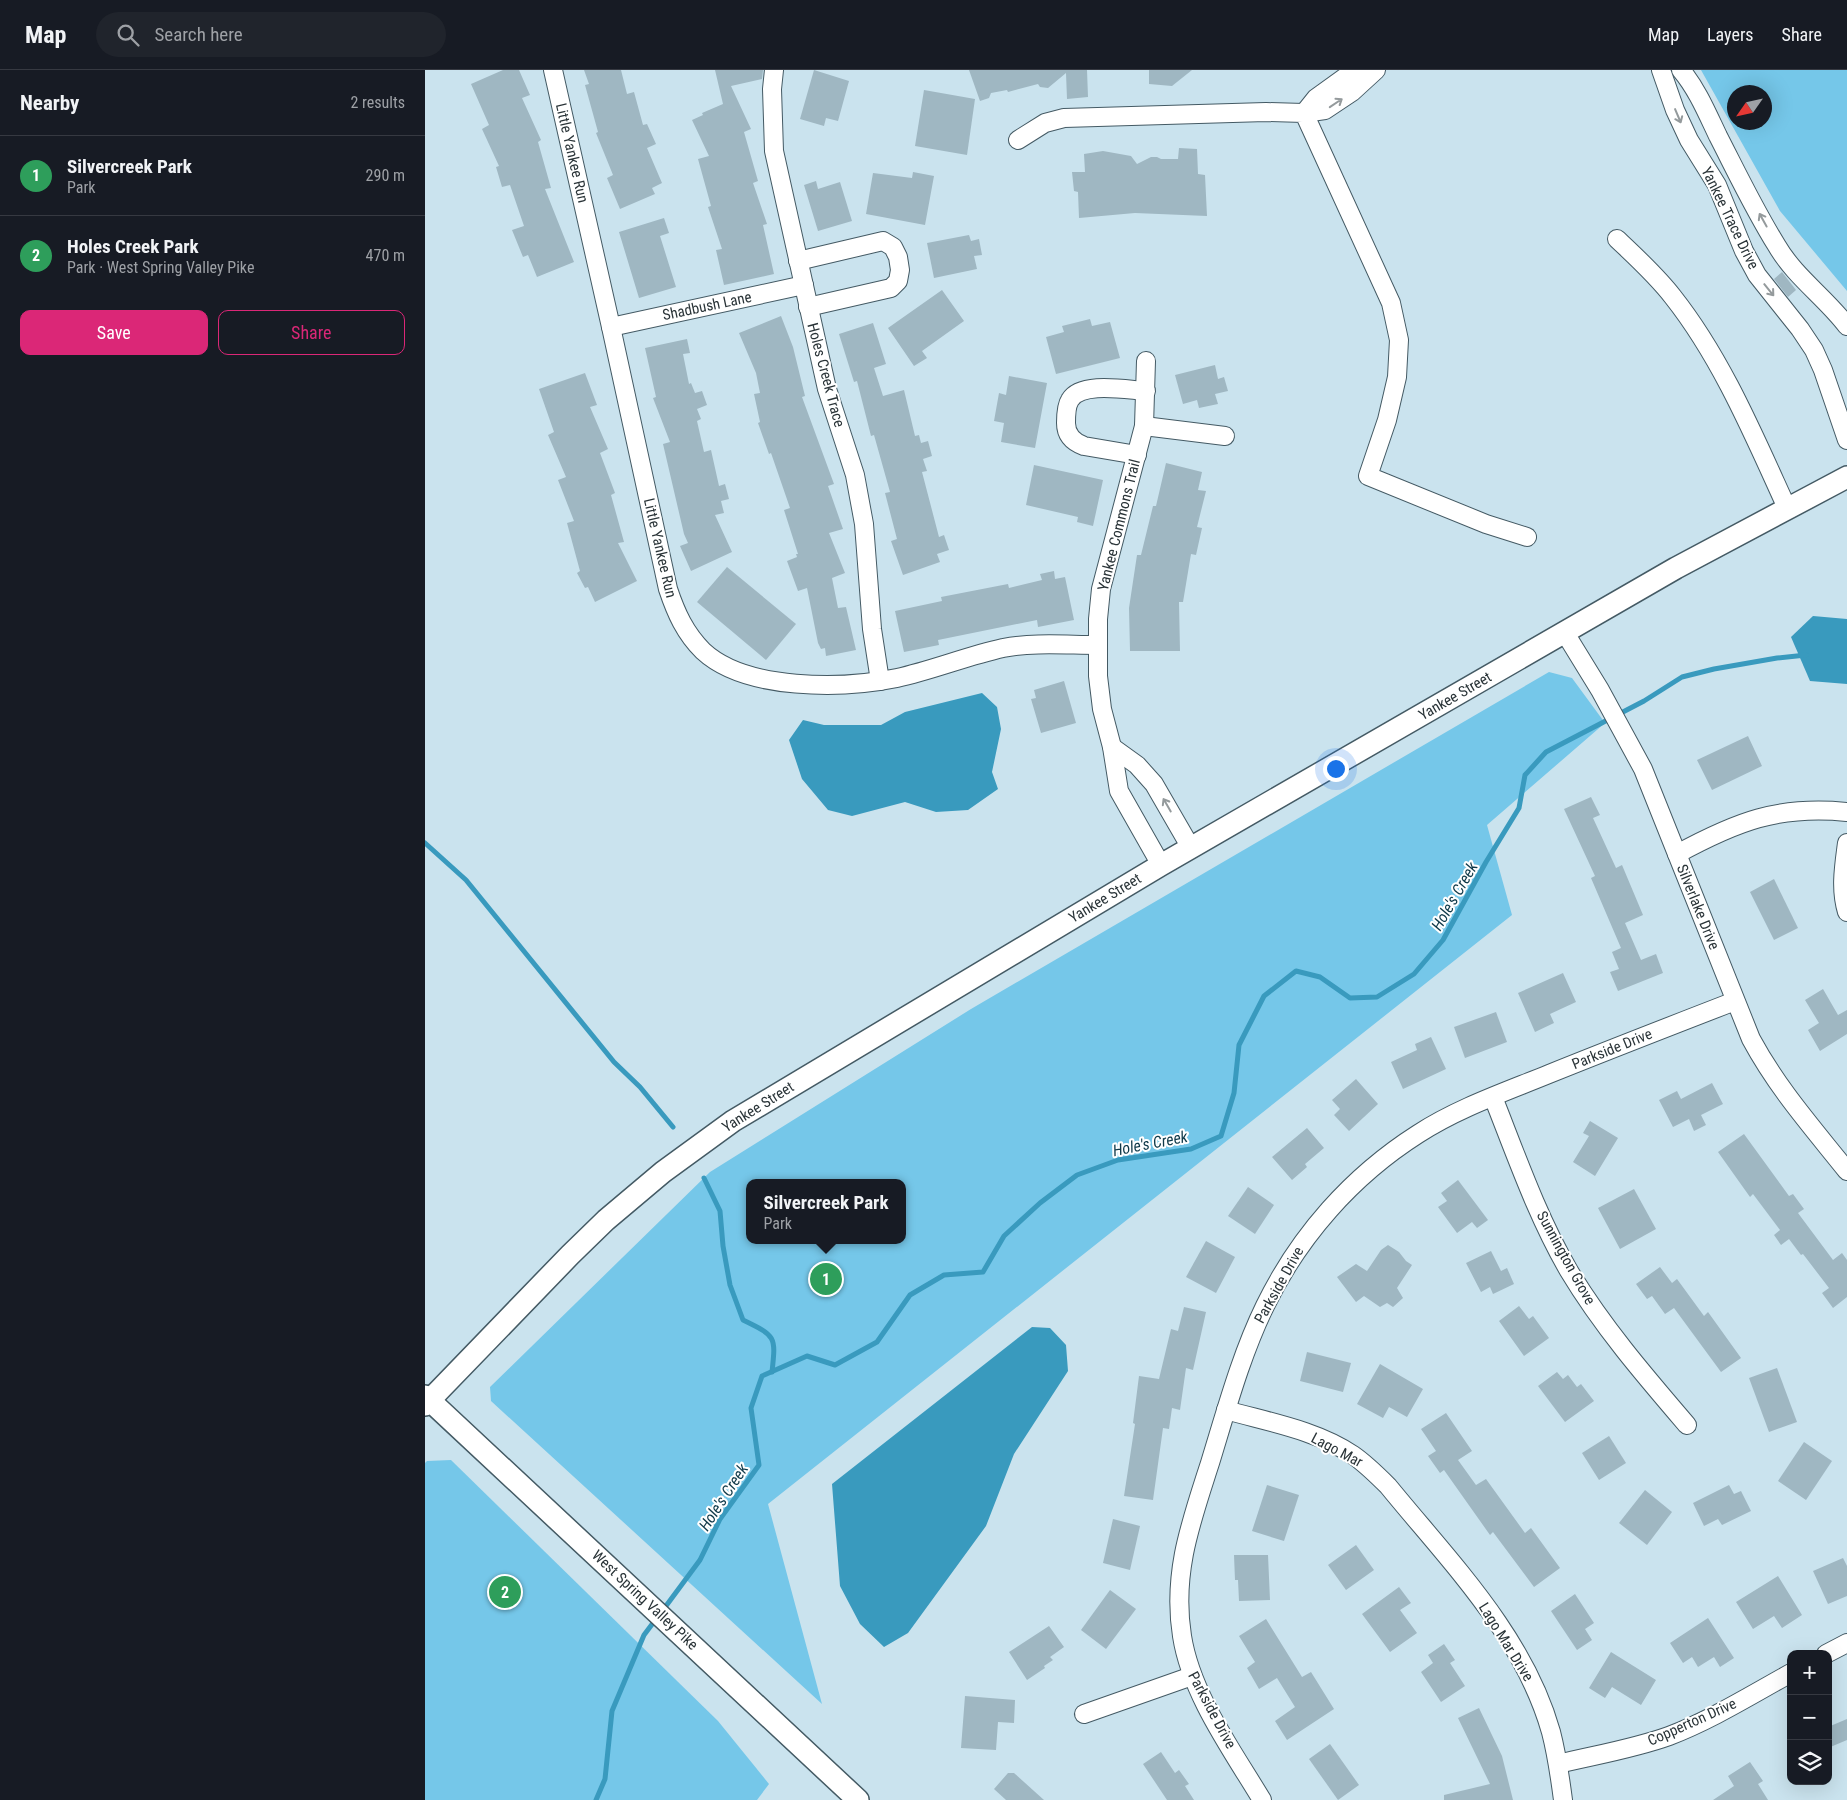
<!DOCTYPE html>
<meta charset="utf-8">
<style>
body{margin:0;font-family:"Roboto Condensed",sans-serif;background:#20242c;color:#f1f3f6}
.controls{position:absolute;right:15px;bottom:15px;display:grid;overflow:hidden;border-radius:10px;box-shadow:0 5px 20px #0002}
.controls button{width:45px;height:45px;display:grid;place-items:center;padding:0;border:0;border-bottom:1px solid #363941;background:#171b24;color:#f1f3f6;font:25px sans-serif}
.compass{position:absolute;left:1302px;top:15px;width:45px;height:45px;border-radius:50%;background:#171b24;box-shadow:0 5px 20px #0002;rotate:236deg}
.you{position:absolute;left:910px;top:698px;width:18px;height:18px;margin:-12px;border:4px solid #fff;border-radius:50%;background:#1a73e8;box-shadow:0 0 0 8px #1a73e833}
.badge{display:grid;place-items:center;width:32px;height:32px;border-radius:50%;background:#db2777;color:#fff;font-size:16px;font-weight:700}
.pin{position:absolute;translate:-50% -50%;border:2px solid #fff;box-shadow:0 1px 5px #0006}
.popup{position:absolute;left:321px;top:1109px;width:160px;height:65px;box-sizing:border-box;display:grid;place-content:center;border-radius:10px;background:#171b24;filter:drop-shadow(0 1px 4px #0005);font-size:16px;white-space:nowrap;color:#9ea1a6}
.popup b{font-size:19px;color:#f1f3f6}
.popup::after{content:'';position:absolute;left:50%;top:100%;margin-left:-10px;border:10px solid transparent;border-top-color:#171b24}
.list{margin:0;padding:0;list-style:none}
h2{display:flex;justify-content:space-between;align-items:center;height:65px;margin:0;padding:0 20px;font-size:21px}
h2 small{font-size:16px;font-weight:400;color:#9ea1a6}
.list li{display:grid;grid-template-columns:32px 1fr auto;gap:15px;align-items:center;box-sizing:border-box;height:80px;padding:0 20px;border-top:1px solid #363941}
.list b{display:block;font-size:19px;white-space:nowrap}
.list p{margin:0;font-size:16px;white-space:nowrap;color:#9ea1a6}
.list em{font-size:16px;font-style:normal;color:#9ea1a6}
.actions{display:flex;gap:10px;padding:15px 20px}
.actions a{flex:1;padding:11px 0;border:1px solid #db2777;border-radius:10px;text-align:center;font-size:18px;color:#db2777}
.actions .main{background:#db2777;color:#fff}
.icon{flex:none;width:28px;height:28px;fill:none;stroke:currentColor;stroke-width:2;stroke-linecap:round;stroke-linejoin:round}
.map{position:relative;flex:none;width:1422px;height:1730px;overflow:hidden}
header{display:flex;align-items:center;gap:30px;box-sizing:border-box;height:70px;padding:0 25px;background:#171b24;border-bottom:1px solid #363941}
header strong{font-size:24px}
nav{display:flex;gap:28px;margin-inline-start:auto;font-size:18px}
.search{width:350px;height:45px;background:#20242c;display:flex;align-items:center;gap:12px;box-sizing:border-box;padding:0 18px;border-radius:28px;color:#9ea1a6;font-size:19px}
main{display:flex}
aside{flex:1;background:#171b24}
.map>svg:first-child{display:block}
.green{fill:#75c7e9;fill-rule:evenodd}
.water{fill:#399abe}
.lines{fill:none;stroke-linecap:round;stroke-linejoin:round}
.stream{stroke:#399abe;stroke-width:5}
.building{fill:#9fb7c2}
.minor-casing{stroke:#445a64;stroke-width:20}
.tertiary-casing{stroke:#445a64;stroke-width:24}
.minor{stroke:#fff;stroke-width:18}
.tertiary{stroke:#fff;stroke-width:21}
.oneway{stroke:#949a9c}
.labels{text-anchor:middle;stroke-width:4;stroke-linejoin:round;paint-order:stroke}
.street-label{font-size:15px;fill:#2a3438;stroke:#fff}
.water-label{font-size:16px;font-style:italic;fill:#0f3949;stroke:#fff}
</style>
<header>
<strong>Map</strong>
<div class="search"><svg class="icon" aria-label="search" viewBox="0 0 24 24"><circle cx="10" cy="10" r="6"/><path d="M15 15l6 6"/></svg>Search here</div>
<nav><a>Map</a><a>Layers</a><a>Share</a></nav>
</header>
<main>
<aside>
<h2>Nearby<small>2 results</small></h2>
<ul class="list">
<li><span class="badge" style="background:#2e9e5b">1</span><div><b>Silvercreek Park</b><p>Park</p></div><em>290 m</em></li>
<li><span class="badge" style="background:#2e9e5b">2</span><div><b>Holes Creek Park</b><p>Park · West Spring Valley Pike</p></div><em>470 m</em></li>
</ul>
<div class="actions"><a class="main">Save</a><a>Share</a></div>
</aside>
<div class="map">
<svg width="1422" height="1730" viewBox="0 0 1422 1730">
<rect width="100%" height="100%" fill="#cae3ee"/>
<g class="green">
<path d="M1276 0H1422V221L1355 141ZM1310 22H1340V52H1310Z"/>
<path d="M1124 602 1147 608 1180 653 1062 755 1087 845 343 1434 397 1634 66 1331 65 1317 285 1102 546 939ZM325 1113H477V1170H325Z"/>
<polygon points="26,1390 293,1651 344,1714 332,1730 0,1730 0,1393 2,1391"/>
</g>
<g class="water">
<polygon points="1388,546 1422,549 1422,614 1385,611 1366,567"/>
<polygon points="557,623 572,637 576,659 567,702 573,719 543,740 511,742 480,732 427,746 403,740 377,709 364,670 378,650 399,655 456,655 480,642"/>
<polygon points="607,1257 625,1258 641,1275 643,1301 589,1384 561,1456 483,1563 459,1577 435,1554 415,1516 407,1414"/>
</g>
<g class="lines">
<g class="stream">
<polyline points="0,773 41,810 189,992 215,1017 248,1057"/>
<path d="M279 1108 295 1141 298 1176 305 1215 318 1250C351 1266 351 1266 347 1302"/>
<polyline points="238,1540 275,1490 295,1449 334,1395 326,1338 337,1306 382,1286 410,1295 452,1272 485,1225 519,1205 558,1202 579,1166 615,1133 652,1105 693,1090 766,1079 796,1066 809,1023 814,975 839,926 871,901 895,907 925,928 952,927 989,904 1018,870 1061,792 1094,738 1100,705 1121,682 1219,631 1257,607 1289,599 1352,588 1381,585"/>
<polyline points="171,1730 180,1709 187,1641 219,1565 231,1549"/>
</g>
</g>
<g class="building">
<polygon points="78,0 94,0 105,25 97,28 116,70 113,72 126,118 120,119 149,192 112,207 103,185 98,187 87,160 99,156 85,115 77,117 71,97 74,96 57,59 64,55 46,14"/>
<polygon points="159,0 196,0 202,24 209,22 218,55 222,54 231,74 222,78 237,113 227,118 230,124 195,139 182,108 188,105 171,63 173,62 160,15 164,14"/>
<polygon points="290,0 338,0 337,9 306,16 326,59 319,62 333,111 328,113 342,154 338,155 349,204 299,215 291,180 297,179 283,137 286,136 273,89 284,86 267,50 278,45 277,43 298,34"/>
<polygon points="389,0 424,11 413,51 401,48 399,56 375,49"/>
<polygon points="544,0 662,0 663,27 642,29 641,3 623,18 615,17 613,14 583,22 582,20 566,23 564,28 555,31"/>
<polygon points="724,0 767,0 747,16 724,14"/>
<polygon points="499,20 550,29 542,85 490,76"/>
<polygon points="754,78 772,79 773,104 780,105 782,146 710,143 654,148 653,122 649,121 647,102 660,102 659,84 678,81 706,86 712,94 726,87 732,87 736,89 753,89"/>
<polygon points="488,102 509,106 500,155 441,144 448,103 487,108"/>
<polygon points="391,111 393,119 415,112 427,151 393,161 379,115"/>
<polygon points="239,148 244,163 235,166 251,217 214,228 194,162"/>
<polygon points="544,165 546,171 554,169 557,185 549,186 552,199 509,208 502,173"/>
<polygon points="1357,202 1371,220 1363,227 1349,209"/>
<polygon points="517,220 539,251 497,281 502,288 489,296 463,258"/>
<polygon points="356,246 368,277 380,326 377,327 409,414 403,416 418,459 404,463 420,503 407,508 413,538 421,537 431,580 401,586 400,578 396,579 393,573 382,518 373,521 362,491 372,487 371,484 373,484 359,440 365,438 346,383 344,384 333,353 335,352 329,324 335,323 331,303 314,263"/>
<polygon points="665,249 667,256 685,252 695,288 631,304 621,267 639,262 637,256"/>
<polygon points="448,253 461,294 449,298 458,326 479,320 490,366 494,365 496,373 503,371 507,386 498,389 502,401 497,402 514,467 519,465 524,480 512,484 515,492 478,505 466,471 472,469 460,423 465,422 449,365 446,366 432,311 429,312 414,264"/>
<polygon points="262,269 265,283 258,284 264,314 266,313 270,323 277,321 282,335 272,339 276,349 272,351 279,382 286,380 294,416 300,414 304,429 296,431 299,443 290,445 307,482 266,501 255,476 263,473 259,464 238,374 245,372 228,328 231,327 220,278"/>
<polygon points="790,295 793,309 799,307 803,321 790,324 793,334 774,338 772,330 758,334 750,305"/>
<polygon points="160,303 172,335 165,337 183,379 175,383 190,423 186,425 199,472 193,473 212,511 170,532 163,517 160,518 152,503 155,501 142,453 149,451 133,410 141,407 123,365 129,362 114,319"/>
<polygon points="584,306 622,313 610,378 576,372 579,353 569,351 574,323 581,325"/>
<polygon points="741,393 777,402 773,420 781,421 772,457 777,458 771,485 766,484 758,532 754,532 755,581 705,581 704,538 712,485 716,485 728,436 731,436"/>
<polygon points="609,395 678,410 668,456 652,452 653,447 601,435"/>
<polygon points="302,497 371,554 341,590 272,532"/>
<polygon points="629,501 630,509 640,507 649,550 613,557 612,550 513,570 514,575 479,582 470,541 517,531 516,527 583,514 584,518 617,510 615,504"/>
<polygon points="639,611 651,653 616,663 606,629 611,628 609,620"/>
<polygon points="1323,666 1337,696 1287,720 1272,690"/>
<polygon points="1166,727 1175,745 1168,748 1191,798 1197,795 1218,845 1200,853 1216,890 1231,884 1238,903 1193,921 1185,902 1194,899 1187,882 1196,878 1166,808 1170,806 1139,739"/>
<polygon points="1349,809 1373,858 1349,870 1325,822"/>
<polygon points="1138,903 1151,932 1125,944 1129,953 1110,962 1093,923"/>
<polygon points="1398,919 1413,945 1422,940 1422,964 1395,981 1383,960 1394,953 1380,930"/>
<polygon points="1071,942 1082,972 1040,988 1029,957"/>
<polygon points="1006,967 1021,999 978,1019 966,992 992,980 990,974"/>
<polygon points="931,1009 953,1034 924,1061 909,1045 915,1039 907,1030"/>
<polygon points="1287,1013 1298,1034 1276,1045 1281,1055 1269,1061 1264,1049 1248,1057 1234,1030 1252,1021 1256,1029"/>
<polygon points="1165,1051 1193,1068 1170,1106 1148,1092 1164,1066 1158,1063"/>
<polygon points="882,1058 899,1078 880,1094 882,1097 867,1110 847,1087"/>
<polygon points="1319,1064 1364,1126 1368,1124 1379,1139 1373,1143 1408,1190 1417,1183 1422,1190 1422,1227 1408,1238 1397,1223 1404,1218 1378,1184 1376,1185 1364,1169 1356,1175 1349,1165 1355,1160 1328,1124 1325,1127 1293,1082"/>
<polygon points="1033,1110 1063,1150 1052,1158 1047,1152 1032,1163 1013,1137 1022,1131 1016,1123"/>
<polygon points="823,1117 849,1135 830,1164 803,1146"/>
<polygon points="1209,1119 1231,1159 1195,1179 1173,1138"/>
<polygon points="781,1171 810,1187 791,1223 761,1207"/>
<polygon points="963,1175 974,1182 981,1191 987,1195 972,1218 978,1228 968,1237 962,1233 955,1237 939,1226 931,1232 912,1207 931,1194 942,1201 956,1180"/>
<polygon points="1066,1181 1076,1201 1082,1198 1089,1214 1068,1224 1065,1217 1056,1222 1041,1193"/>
<polygon points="1235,1197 1247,1213 1252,1209 1279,1246 1283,1242 1316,1288 1296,1302 1249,1238 1240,1244 1227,1226 1222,1229 1211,1214"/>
<polygon points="1094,1236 1104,1249 1108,1246 1124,1268 1099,1286 1074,1251"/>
<polygon points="759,1237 781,1242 768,1300 761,1298 755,1340 747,1338 744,1359 738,1358 728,1430 699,1426 710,1354 708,1353 714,1306 734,1309 746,1259 753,1261"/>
<polygon points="882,1282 926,1293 918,1322 875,1311"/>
<polygon points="955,1294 998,1319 982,1347 964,1337 958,1348 932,1334"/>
<polygon points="1352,1298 1372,1352 1344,1362 1324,1308"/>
<polygon points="1132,1302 1138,1309 1143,1305 1152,1317 1156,1314 1169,1331 1140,1352 1113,1316"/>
<polygon points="1021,1343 1047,1381 1033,1390 1051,1415 1061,1409 1100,1463 1106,1458 1135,1498 1109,1517 1068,1462 1065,1465 1019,1400 1015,1403 1003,1386 1011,1381 996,1359"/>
<polygon points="1184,1366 1201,1393 1174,1410 1157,1383"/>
<polygon points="1379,1372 1407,1391 1381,1430 1353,1411"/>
<polygon points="842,1415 874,1425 859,1471 827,1461"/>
<polygon points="1304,1415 1309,1424 1316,1421 1326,1441 1297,1455 1293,1449 1279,1456 1268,1433"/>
<polygon points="1220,1420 1247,1442 1222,1475 1194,1453"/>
<polygon points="688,1449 715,1456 705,1500 678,1493"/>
<polygon points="931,1475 949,1500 921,1520 903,1495"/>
<polygon points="809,1485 843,1485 845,1530 814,1531 813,1510 810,1510"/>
<polygon points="1418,1488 1422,1496 1422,1526 1403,1534 1388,1501"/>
<polygon points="1353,1506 1377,1545 1357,1558 1349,1546 1328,1559 1311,1532"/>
<polygon points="974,1517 986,1533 975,1540 992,1563 965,1582 937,1544"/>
<polygon points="685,1520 711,1539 681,1579 656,1560"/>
<polygon points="1150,1524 1169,1553 1160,1559 1167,1570 1152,1580 1126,1541"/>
<polygon points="1283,1548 1309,1588 1295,1597 1289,1587 1273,1597 1267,1587 1258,1593 1245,1573"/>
<polygon points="841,1549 877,1607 886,1602 909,1639 862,1670 850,1651 870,1637 852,1608 834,1619 822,1598 830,1592 814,1566"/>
<polygon points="624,1556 639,1577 625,1587 628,1590 619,1596 620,1598 602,1610 584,1582"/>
<polygon points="1019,1574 1030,1590 1025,1593 1040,1616 1016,1632 996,1602 1008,1593 1003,1585"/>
<polygon points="1186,1582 1231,1610 1216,1635 1187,1617 1180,1628 1164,1618"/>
<polygon points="540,1626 590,1630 589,1653 573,1652 571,1680 536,1678"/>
<polygon points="1054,1638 1077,1686 1088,1730 1019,1730 1019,1725 1065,1714 1033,1648"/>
<polygon points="1422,1649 1422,1670 1403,1678 1403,1657"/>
<polygon points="905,1674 934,1715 913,1730 884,1689"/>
<polygon points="736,1682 750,1703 754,1700 764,1714 760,1716 769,1730 742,1730 718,1694"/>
<polygon points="1325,1692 1338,1711 1333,1714 1343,1730 1288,1730 1309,1716 1303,1706"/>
<polygon points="583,1703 589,1703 619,1730 581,1730 569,1719"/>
</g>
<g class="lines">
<defs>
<g id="minor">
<path d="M128 0 186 257 243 519C251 543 260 563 278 581 321 621 418 619 472 608 508 600 542 586 578 578 609 572 641 575 673 575"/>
<polyline points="349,0 347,19 349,81 402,319 430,405 439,454 447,559 455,611"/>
<polyline points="930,0 891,28 879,43 900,40 927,22 951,0"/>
<polyline points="1236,0 1250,40 1264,70 1292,115 1319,181 1332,205 1375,259 1389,280 1398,300 1422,370"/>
<path d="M1256 0C1272 19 1282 43 1293 66 1312 103 1330 141 1352 176 1370 207 1401 228 1422 256"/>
<polyline points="593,70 620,53 639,48 841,42 879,43 966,233 974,270 972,307 962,350 943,406 1061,454 1102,467"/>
<path d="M1192 169C1212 188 1232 206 1248 227 1297 289 1329 366 1362 438"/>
<polyline points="373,191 458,171 468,177 473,187 475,200 473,211 466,218 383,237"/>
<polyline points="186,257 379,215"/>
<polyline points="721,291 719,356 676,519 673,549 673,606 677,639 687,677 694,721 736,795"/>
<polyline points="719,356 800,366"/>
<path d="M712 385 659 376C648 372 641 365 641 353 641 346 641 336 645 330 656 311 702 320 721 321"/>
<path d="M1140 563 1175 620 1218 699 1326 969C1353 1019 1387 1057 1422 1101"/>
<polyline points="687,677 712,695 729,714 766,778"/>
<path d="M1422 773C1419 796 1415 819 1422 842"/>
<path d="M1252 784C1311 752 1353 735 1422 742"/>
<path d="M1068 1027C1091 1085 1112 1146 1144 1201 1177 1256 1220 1306 1262 1355"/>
<path d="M801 1340C843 1352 891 1360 928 1385 941 1394 952 1405 963 1416 1025 1492 1099 1566 1126 1662 1132 1685 1135 1707 1138 1730"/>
<polyline points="1401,1584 1422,1573"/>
<polyline points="659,1644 767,1606"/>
<path d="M1133 1694C1170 1685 1208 1679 1244 1666 1286 1650 1326 1625 1366 1603"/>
<path d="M837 1730C807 1680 766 1624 757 1566 747 1503 766 1452 785 1393 801 1341 816 1285 840 1236 874 1166 927 1106 993 1064 1033 1038 1080 1022 1124 1004 1186 979 1248 955 1310 931"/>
</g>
<g id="tertiary">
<polyline points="0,1326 433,1730"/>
<polyline points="0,1335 145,1185 181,1150 238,1102 308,1051 736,795 1251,498 1422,407"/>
</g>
</defs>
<use href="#minor" class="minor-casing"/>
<use href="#tertiary" class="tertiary-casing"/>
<use href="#minor" class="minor"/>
<use href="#tertiary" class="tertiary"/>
</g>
<defs><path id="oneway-shaft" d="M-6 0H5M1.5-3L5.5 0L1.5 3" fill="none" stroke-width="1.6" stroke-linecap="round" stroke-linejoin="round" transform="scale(1.25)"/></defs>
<g class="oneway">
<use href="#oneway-shaft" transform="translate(911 33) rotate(-34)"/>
<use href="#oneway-shaft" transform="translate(1253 46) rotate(67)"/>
<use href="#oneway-shaft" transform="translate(1338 150) rotate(-119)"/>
<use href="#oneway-shaft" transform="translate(1344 220) rotate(51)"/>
<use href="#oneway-shaft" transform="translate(742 735) rotate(-120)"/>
</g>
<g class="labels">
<g class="street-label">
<text transform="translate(147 83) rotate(77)" y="5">Little Yankee Run</text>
<text transform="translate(1305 148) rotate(64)" y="5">Yankee Trace Drive</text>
<text transform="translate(282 236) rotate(-12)" y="5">Shadbush Lane</text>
<text transform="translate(401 305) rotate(75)" y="5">Holes Creek Trace</text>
<text transform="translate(694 455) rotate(-76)" y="5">Yankee Commons Trail</text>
<text transform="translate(235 478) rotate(77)" y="5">Little Yankee Run</text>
<text transform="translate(1030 626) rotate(-30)" y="5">Yankee Street</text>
<text transform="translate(680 828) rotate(-31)" y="5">Yankee Street</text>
<text transform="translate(1273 837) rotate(68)" y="5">Silverlake Drive</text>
<text transform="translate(1187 979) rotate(-22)" y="5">Parkside Drive</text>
<text transform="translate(333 1037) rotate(-32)" y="5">Yankee Street</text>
<text transform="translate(1141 1188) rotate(61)" y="5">Sunnington Grove</text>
<text transform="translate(854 1215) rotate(-61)" y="5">Parkside Drive</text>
<text transform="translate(912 1380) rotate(28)" y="5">Lago Mar</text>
<text transform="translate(220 1530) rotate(43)" y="5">West Spring Valley Pike</text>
<text transform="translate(1081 1572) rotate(58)" y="5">Lago Mar Drive</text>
<text transform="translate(787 1640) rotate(62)" y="5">Parkside Drive</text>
<text transform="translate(1267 1652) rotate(-24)" y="5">Copperton Drive</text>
</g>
<g class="water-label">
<text transform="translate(1029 826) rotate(-60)" y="6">Hole's Creek</text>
<text transform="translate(725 1073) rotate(-11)" y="6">Hole's Creek</text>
<text transform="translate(298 1427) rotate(-57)" y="6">Hole's Creek</text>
</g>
</g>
</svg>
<div class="controls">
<button>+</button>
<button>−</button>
<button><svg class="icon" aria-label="layers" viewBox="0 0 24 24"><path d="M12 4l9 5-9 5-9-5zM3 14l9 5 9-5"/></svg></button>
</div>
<svg class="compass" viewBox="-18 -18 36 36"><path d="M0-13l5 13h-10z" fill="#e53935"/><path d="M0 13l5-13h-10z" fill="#9ea1a6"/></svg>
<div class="you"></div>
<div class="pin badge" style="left:401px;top:1209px;background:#2e9e5b">1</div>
<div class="popup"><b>Silvercreek Park</b>Park</div>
<div class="pin badge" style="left:80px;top:1522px;background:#2e9e5b">2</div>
</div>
</main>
